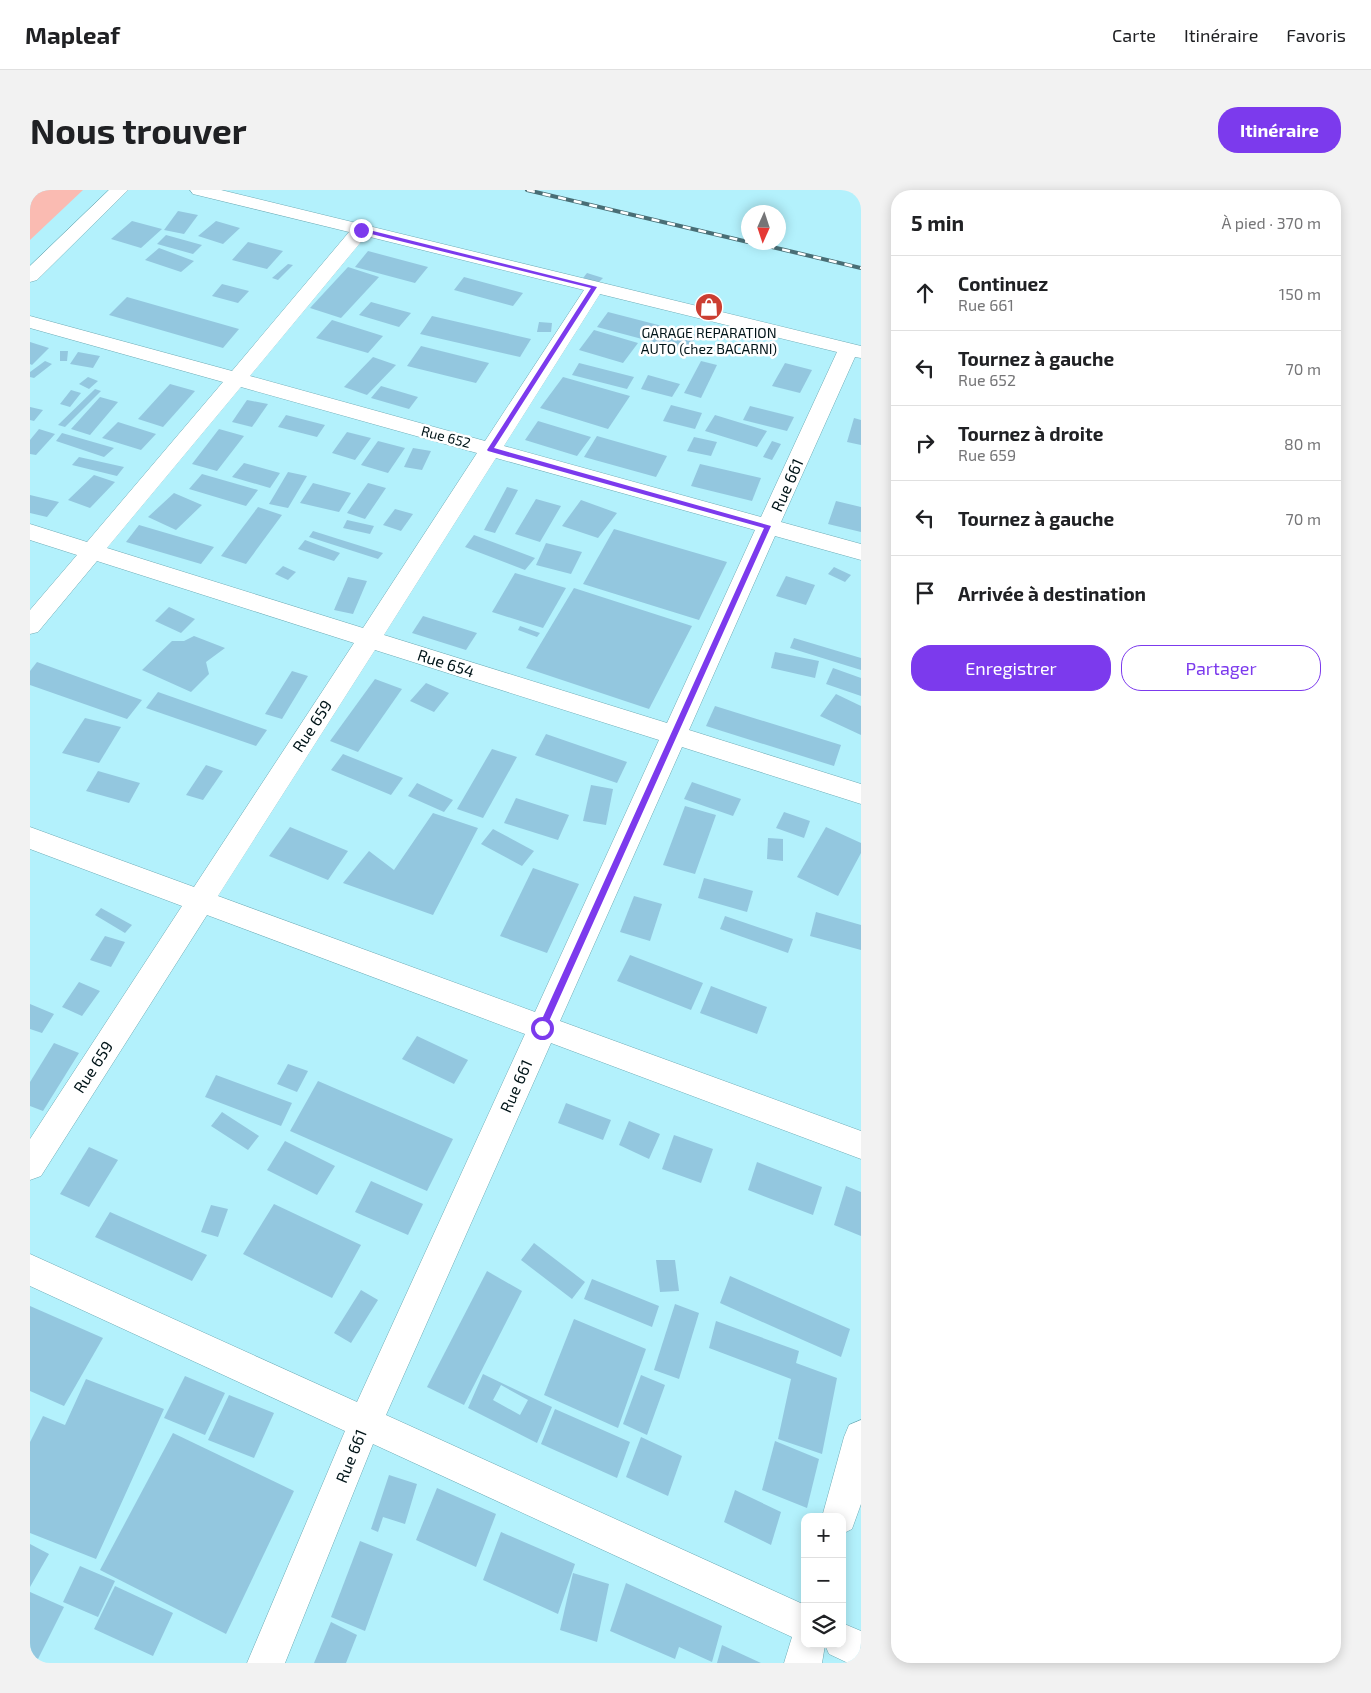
<!DOCTYPE html>
<html lang="fr">
<meta charset="utf-8">
<style>
body{margin:0;font-family:"Exo 2",sans-serif;background:#f2f2f2;color:#202124}
.controls{position:absolute;right:15px;bottom:15px;display:grid;overflow:hidden;border-radius:10px;box-shadow:0 2px 12px #0003}
.controls button{width:45px;height:45px;display:grid;place-items:center;padding:0;border:0;border-bottom:1px solid #e0e0e0;background:#fff;color:#202124;font:25px sans-serif}
.compass{position:absolute;left:711px;top:15px;width:45px;height:45px;border-radius:50%;background:#fff;box-shadow:0 2px 12px #0003;rotate:183deg}
.stop{position:absolute;width:15px;height:15px;margin:-11px;border:4px solid #7c3aed;border-radius:50%;background:#fff}
.stop.end{background:#7c3aed;border-color:#fff;box-shadow:0 1px 5px #0008}
.list{margin:0;padding:0;list-style:none}
h2{display:flex;justify-content:space-between;align-items:center;height:65px;margin:0;padding:0 20px;font-size:21px}
h2 small{font-size:16px;font-weight:400;color:#757577}
.list li{display:grid;grid-template-columns:32px 1fr auto;gap:15px;align-items:center;box-sizing:border-box;height:75px;padding:0 20px;border-top:1px solid #e0e0e0}
.list b{display:block;font-size:19px;white-space:nowrap}
.list p{margin:0;font-size:16px;white-space:nowrap;color:#757577}
.list em{font-size:16px;font-style:normal;color:#757577}
.actions{display:flex;gap:10px;padding:15px 20px}
.actions a{flex:1;padding:11px 0;border:1px solid #7c3aed;border-radius:20px;text-align:center;font-size:18px;color:#7c3aed}
.actions .main{background:#7c3aed;color:#fff}
.icon{flex:none;width:28px;height:28px;fill:none;stroke:currentColor;stroke-width:2;stroke-linecap:round;stroke-linejoin:round}
.map{position:relative;flex:none;width:831px;height:1473px;overflow:hidden;border-radius:20px}
header{display:flex;align-items:center;gap:30px;box-sizing:border-box;height:70px;padding:0 25px;background:#fff;border-bottom:1px solid #e0e0e0}
header strong{font-size:24px}
nav{display:flex;gap:28px;margin-inline-start:auto;font-size:18px}
.intro{display:flex;align-items:center;justify-content:space-between;box-sizing:border-box;height:120px;padding:0 30px}
h1{margin:0;font-size:35px}
.button{padding:12px 22px;border-radius:20px;background:#7c3aed;color:#fff;font-size:18px;font-weight:700}
main{display:flex;gap:30px;padding:0 30px}
aside{flex:1;background:#fff;border-radius:20px;box-shadow:0 2px 12px #0003}
.map>svg:first-child{display:block}
.green{fill:#fabbb2}
.building{fill:#93c7df;fill-rule:evenodd}
.lines{fill:none;stroke-linecap:round;stroke-linejoin:round}
.minor-casing{stroke:#6eabb5;stroke-width:1}
.minor{fill:#fff;fill-rule:evenodd}
.rail-casing{stroke:#496e75;stroke-width:4}
.rail{stroke:#fff;stroke-width:2.5;stroke-dasharray:8;stroke-linecap:butt}
.route{fill:#7c3aed}
.labels{text-anchor:middle;stroke-width:5;stroke-linejoin:round;paint-order:stroke}
.far-poi-label{font-size:14px;fill:#001418;stroke:#fff}
.far-street-label{font-size:14px;fill:#001418;stroke:#fff}
.street-label{font-size:16px;fill:#001418;stroke:#fff}
</style>
<header>
<strong>Mapleaf</strong>
<nav><a>Carte</a><a>Itinéraire</a><a>Favoris</a></nav>
</header>
<div class="intro"><h1>Nous trouver</h1><a class="button">Itinéraire</a></div>
<main>
<div class="map">
<svg width="831" height="1473" viewBox="0 0 831 1473">
<rect width="100%" height="100%" fill="#b3f1fc"/>
<polygon class="green" points="0,0 53,0 0,50"/>
<g class="building">
<polygon points="148,21 168,25 154,44 134,40"/>
<polygon points="102,31 132,39 111,58 81,49"/>
<polygon points="186,31 210,38 193,54 168,46"/>
<polygon points="136,45 172,55 163,64 127,54"/>
<polygon points="218,52 253,61 237,79 202,70"/>
<polygon points="129,58 164,71 151,82 115,70"/>
<polygon points="338,61 398,77 385,93 325,77"/>
<polygon points="258,74 263,75 248,90 242,88"/>
<polygon points="318,77 349,87 311,128 280,118"/>
<polygon points="557,83 573,88 569,92 553,88"/>
<polygon points="434,87 493,103 483,116 424,100"/>
<polygon points="192,94 219,101 208,113 182,106"/>
<polygon points="97,107 209,139 193,158 79,125"/>
<polygon points="341,112 381,123 369,137 329,125"/>
<polygon points="578,122 667,145 657,161 567,137"/>
<polygon points="402,126 501,149 490,167 390,144"/>
<polygon points="302,130 353,146 338,163 286,148"/>
<polygon points="509,132 522,133 521,142 507,142"/>
<polygon points="564,140 608,153 593,173 549,160"/>
<polygon points="0,152 19,158 2,175 0,174"/>
<polygon points="391,156 459,173 446,193 377,176"/>
<polygon points="30,161 38,161 37,171 30,171"/>
<polygon points="48,162 70,166 63,178 40,174"/>
<polygon points="343,167 366,175 337,205 314,197"/>
<polygon points="15,171 22,174 4,188 0,187 0,182"/>
<polygon points="671,171 687,175 671,208 654,203"/>
<polygon points="549,173 604,187 597,199 542,185"/>
<polygon points="755,173 782,180 770,203 742,196"/>
<polygon points="618,185 650,194 642,207 611,199"/>
<polygon points="58,187 68,191 59,199 49,194"/>
<polygon points="533,187 600,206 578,239 510,218"/>
<polygon points="140,194 165,201 133,237 108,229"/>
<polygon points="351,196 388,207 379,219 341,208"/>
<polygon points="65,199 71,201 35,237 28,235"/>
<polygon points="41,200 51,203 40,217 30,214"/>
<polygon points="70,207 88,212 60,245 41,239"/>
<polygon points="217,210 238,214 222,237 202,232"/>
<polygon points="641,215 672,223 665,239 633,231"/>
<polygon points="720,216 764,227 757,241 713,230"/>
<polygon points="0,217 13,220 4,231 0,230"/>
<polygon points="256,225 295,235 287,247 248,237"/>
<polygon points="685,225 737,241 727,257 675,241"/>
<polygon points="824,228 831,230 831,255 817,252"/>
<polygon points="508,231 561,247 547,266 495,250"/>
<polygon points="88,232 126,244 111,260 72,248"/>
<polygon points="9,239 25,244 6,265 0,264 0,250"/>
<polygon points="189,239 214,246 187,281 162,274"/>
<polygon points="317,242 341,248 325,270 302,263"/>
<polygon points="32,243 84,258 74,267 26,251"/>
<polygon points="567,246 637,266 626,287 554,267"/>
<polygon points="664,247 687,252 681,266 657,261"/>
<polygon points="348,251 375,258 358,283 331,275"/>
<polygon points="742,251 751,254 742,270 733,267"/>
<polygon points="383,258 401,261 392,280 374,277"/>
<polygon points="49,267 94,277 87,286 42,275"/>
<polygon points="214,273 250,283 240,298 202,287"/>
<polygon points="670,274 731,288 722,311 661,296"/>
<polygon points="258,282 277,286 258,318 239,314"/>
<polygon points="172,284 228,300 216,316 159,299"/>
<polygon points="64,285 85,292 60,318 38,310"/>
<polygon points="283,293 321,303 309,322 270,313"/>
<polygon points="338,293 356,298 335,329 317,323"/>
<polygon points="477,297 488,300 465,343 454,340"/>
<polygon points="144,303 172,315 146,340 118,327"/>
<polygon points="0,305 29,312 17,327 0,323"/>
<polygon points="506,309 531,316 510,352 485,344"/>
<polygon points="551,310 587,323 568,348 532,336"/>
<polygon points="806,311 831,317 831,342 798,334"/>
<polygon points="228,317 252,325 216,374 191,366"/>
<polygon points="365,319 383,324 371,341 353,335"/>
<polygon points="317,330 344,336 340,344 313,338"/>
<polygon points="109,335 184,357 171,374 96,352"/>
<polygon points="584,339 697,372 669,430 553,394"/>
<polygon points="283,341 353,363 348,369 279,347"/>
<polygon points="444,345 505,368 495,380 435,357"/>
<polygon points="275,350 310,363 304,371 268,359"/>
<polygon points="516,353 552,362 541,384 506,375"/>
<polygon points="253,376 266,382 258,390 245,384"/>
<polygon points="804,377 821,385 815,392 798,384"/>
<polygon points="485,383 536,398 513,438 462,422"/>
<polygon points="756,386 785,395 776,415 746,406"/>
<polygon points="318,387 337,391 323,424 304,420"/>
<polygon points="544,398 662,436 619,519 496,478"/>
<polygon points="139,417 165,429 151,443 125,431"/>
<polygon points="393,426 447,443 436,460 382,443"/>
<polygon points="490,436 510,443 507,447 488,440"/>
<polygon points="164,446 195,458 176,472 179,484 161,502 112,480 142,451 154,451"/>
<polygon points="764,448 831,468 831,480 760,458"/>
<polygon points="745,462 789,471 785,488 741,478"/>
<polygon points="7,472 112,510 97,529 0,495 0,481"/>
<polygon points="803,478 831,488 831,506 796,494"/>
<polygon points="262,481 278,486 252,529 235,524"/>
<polygon points="345,489 372,499 328,562 300,551"/>
<polygon points="396,493 419,503 404,522 380,511"/>
<polygon points="128,502 237,540 226,556 116,518"/>
<polygon points="806,504 831,516 831,545 790,526"/>
<polygon points="685,516 811,555 804,576 676,536"/>
<polygon points="55,528 91,537 69,573 32,563"/>
<polygon points="516,544 597,572 587,593 505,565"/>
<polygon points="462,559 487,567 453,628 427,619"/>
<polygon points="313,564 373,588 361,605 301,580"/>
<polygon points="176,575 193,581 173,610 156,605"/>
<polygon points="68,581 110,593 99,613 56,601"/>
<polygon points="662,592 711,609 703,626 654,609"/>
<polygon points="387,593 423,610 414,622 378,606"/>
<polygon points="561,595 583,599 576,635 553,631"/>
<polygon points="486,608 539,625 528,650 474,633"/>
<polygon points="655,616 686,625 665,684 633,675"/>
<polygon points="754,622 780,631 774,648 746,638"/>
<polygon points="403,623 448,638 403,725 313,693 339,661 364,680"/>
<polygon points="260,637 318,661 298,690 239,666"/>
<polygon points="796,637 831,653 831,663 808,706 767,687"/>
<polygon points="463,639 504,661 492,676 451,654"/>
<polygon points="738,648 753,649 753,671 737,669"/>
<polygon points="503,678 549,694 517,763 470,746"/>
<polygon points="674,688 723,701 717,722 668,708"/>
<polygon points="604,706 632,714 620,751 590,742"/>
<polygon points="71,718 102,735 95,743 65,725"/>
<polygon points="786,722 831,735 831,760 780,746"/>
<polygon points="695,726 763,749 758,763 690,739"/>
<polygon points="75,746 95,752 81,777 60,770"/>
<polygon points="600,765 673,793 661,820 587,791"/>
<polygon points="49,792 70,801 52,826 32,817"/>
<polygon points="681,796 737,817 727,844 670,823"/>
<polygon points="0,814 24,824 12,843 0,839"/>
<polygon points="387,846 438,870 424,894 372,869"/>
<polygon points="24,853 49,863 13,921 0,916 0,892"/>
<polygon points="258,874 278,881 267,902 247,894"/>
<polygon points="186,885 262,913 251,936 175,907"/>
<polygon points="288,891 423,949 397,1001 260,941"/>
<polygon points="536,913 581,930 573,950 528,933"/>
<polygon points="192,922 229,946 218,960 181,936"/>
<polygon points="599,931 630,944 619,969 589,955"/>
<polygon points="644,945 683,959 671,993 632,979"/>
<polygon points="255,951 305,976 287,1005 237,980"/>
<polygon points="59,957 88,970 59,1017 30,1004"/>
<polygon points="727,972 792,997 783,1025 718,1000"/>
<polygon points="341,991 393,1014 378,1045 325,1022"/>
<polygon points="816,996 831,1002 831,1046 804,1035"/>
<polygon points="244,1014 331,1055 302,1108 213,1064"/>
<polygon points="181,1015 198,1019 188,1047 171,1042"/>
<polygon points="80,1022 177,1065 162,1091 65,1047"/>
<polygon points="504,1053 555,1092 542,1109 491,1070"/>
<polygon points="626,1070 645,1070 649,1101 630,1102"/>
<polygon points="457,1081 492,1101 434,1215 397,1197"/>
<polygon points="700,1086 820,1139 811,1167 690,1113"/>
<polygon points="562,1089 629,1116 622,1137 554,1109"/>
<polygon points="331,1100 348,1110 321,1153 304,1143"/>
<polygon points="645,1114 669,1123 649,1189 624,1180"/>
<polygon points="0,1116 73,1148 34,1216 0,1201"/>
<polygon points="544,1129 616,1159 588,1238 514,1205"/>
<polygon points="686,1131 769,1161 766,1173 807,1188 792,1264 748,1249 761,1189 679,1158"/>
<path d="M453 1184 522 1217 507 1253 438 1218ZM471 1195 498 1210 490 1225 463 1210Z"/>
<polygon points="611,1185 635,1195 617,1245 593,1234"/>
<polygon points="155,1186 195,1203 175,1245 134,1228"/>
<polygon points="56,1189 134,1219 66,1369 0,1343 0,1252 13,1226 35,1235"/>
<polygon points="199,1205 244,1223 224,1268 178,1250"/>
<polygon points="525,1219 600,1252 587,1288 511,1254"/>
<polygon points="143,1243 264,1301 196,1444 70,1380"/>
<polygon points="611,1247 652,1266 638,1306 596,1287"/>
<polygon points="745,1251 789,1269 777,1318 732,1300"/>
<polygon points="359,1285 387,1294 375,1334 353,1327 348,1342 341,1339"/>
<polygon points="407,1298 466,1324 446,1377 386,1350"/>
<polygon points="705,1300 751,1322 741,1355 694,1332"/>
<polygon points="471,1342 545,1374 528,1424 453,1390"/>
<polygon points="330,1351 363,1364 335,1441 301,1427"/>
<polygon points="0,1354 19,1364 0,1397"/>
<polygon points="50,1376 85,1391 68,1427 33,1412"/>
<polygon points="543,1383 579,1394 567,1452 530,1440"/>
<polygon points="596,1393 692,1436 682,1472 649,1457 645,1469 580,1441"/>
<polygon points="85,1396 143,1423 123,1466 64,1439"/>
<polygon points="0,1402 34,1417 6,1473 0,1473"/>
<polygon points="301,1432 327,1445 316,1473 284,1473"/>
<polygon points="692,1455 731,1473 687,1473"/>
</g>
<g class="lines">
<defs>
<g id="minor">
<polygon points="79,0 98,0 7,90 0,92 0,76"/>
<path d="M160 0H191L831 156V168L825 167 751 332 831 354V370L745 346 659 540 831 594V614L652 557 530 831 831 941V969L521 853 356 1225 775 1415V1454H812V1433L831 1441V1473H818L799 1464 795 1455 792 1473H754L762 1447 343 1254 255 1473H217L315 1241 0 1096V1064L327 1212 495 844 177 725 11 986 0 990V949L152 716 0 659V637L164 697 324 453 67 371 8 442 0 444V420L47 365 0 350V334L57 352 193 192 0 138V126L202 181 319 42 163 4ZM336 46 554 100 455 251 220 186ZM570 104 807 162 731 327 474 256ZM211 197 447 263 333 438 77 358ZM466 268 725 340 637 533 354 445ZM345 460 629 550 505 822 188 706Z"/>
<polygon points="831,1230 831,1314 822,1339 812,1344 812,1327 792,1327 814,1247 819,1235"/>
</g>
</defs>
<use href="#minor" class="minor-casing"/>
<use href="#minor" class="minor"/>
<defs>
<g id="rail">
<polyline points="497,0 718,52"/>
<polyline points="721,52 831,78"/>
</g>
</defs>
<use href="#rail" class="rail-casing"/>
<use href="#rail" class="rail"/>
</g>
<polygon class="route" points="331,38 567,97 464,258 741,336 516,838 512,841 508,838 734,338 458,261 457,260 561,98 329,41"/>
<defs>
<symbol id="shop-disc" viewBox="-11 -11 22 22"><circle r="9.5" fill="#cb3e32" stroke="#fff"/><path d="M-5-2.5h2.3a2.7 3.5 0 0 1 5.4 0H5L5.5 6h-11ZM-1.5-2.5h3a1.5 2.3 0 0 0-3 0Z" fill="#fff"/></symbol>
</defs>
<g fill-rule="evenodd">
<use href="#shop-disc" x="663" y="101" width="32" height="32"/>
</g>
<g class="labels">
<g class="far-poi-label">
<text x="679" y="148">GARAGE REPARATION<tspan x="679" dy="16">AUTO (chez BACARNI)</tspan></text>
</g>
<g class="far-street-label">
<text transform="translate(416 247) rotate(15)" y="5">Rue 652</text>
</g>
<g class="street-label">
<text transform="translate(757 295) rotate(-66)" y="6">Rue 661</text>
<text transform="translate(416 473) rotate(18)" y="6">Rue 654</text>
<text transform="translate(282 536) rotate(-57)" y="6">Rue 659</text>
<text transform="translate(63 877) rotate(-57)" y="6">Rue 659</text>
<text transform="translate(486 896) rotate(-66)" y="6">Rue 661</text>
<text transform="translate(321 1266) rotate(-68)" y="6">Rue 661</text>
</g>
</g>
</svg>
<div class="controls">
<button>+</button>
<button>−</button>
<button><svg class="icon" aria-label="layers" viewBox="0 0 24 24"><path d="M12 4l9 5-9 5-9-5zM3 14l9 5 9-5"/></svg></button>
</div>
<svg class="compass" viewBox="-18 -18 36 36"><path d="M0-13l5 13h-10z" fill="#e53935"/><path d="M0 13l5-13h-10z" fill="#757577"/></svg>
<div class="stop" style="left:512px;top:838px"></div>
<div class="stop end" style="left:331px;top:40px"></div>
</div>
<aside>
<h2>5 min<small>À pied · 370 m</small></h2>
<ul class="list">
<li><svg class="icon" aria-label="ahead" viewBox="0 0 24 24"><path d="M12 20V5M6 11l6-6 6 6"/></svg><div><b>Continuez</b><p>Rue 661</p></div><em>150 m</em></li>
<li><svg class="icon" aria-label="left" viewBox="0 0 24 24"><path d="M17 20v-9H6M10 6l-5 5 5 5"/></svg><div><b>Tournez à gauche</b><p>Rue 652</p></div><em>70 m</em></li>
<li><svg class="icon" aria-label="right" viewBox="0 0 24 24"><path d="M7 20v-9h11M14 6l5 5-5 5"/></svg><div><b>Tournez à droite</b><p>Rue 659</p></div><em>80 m</em></li>
<li><svg class="icon" aria-label="left" viewBox="0 0 24 24"><path d="M17 20v-9H6M10 6l-5 5 5 5"/></svg><div><b>Tournez à gauche</b></div><em>70 m</em></li>
<li><svg class="icon" aria-label="arrive" viewBox="0 0 24 24"><path d="M6 21V4h12l-3 4 3 4H6"/></svg><div><b>Arrivée à destination</b></div></li>
</ul>
<div class="actions"><a class="main">Enregistrer</a><a>Partager</a></div>
</aside>
</main>
